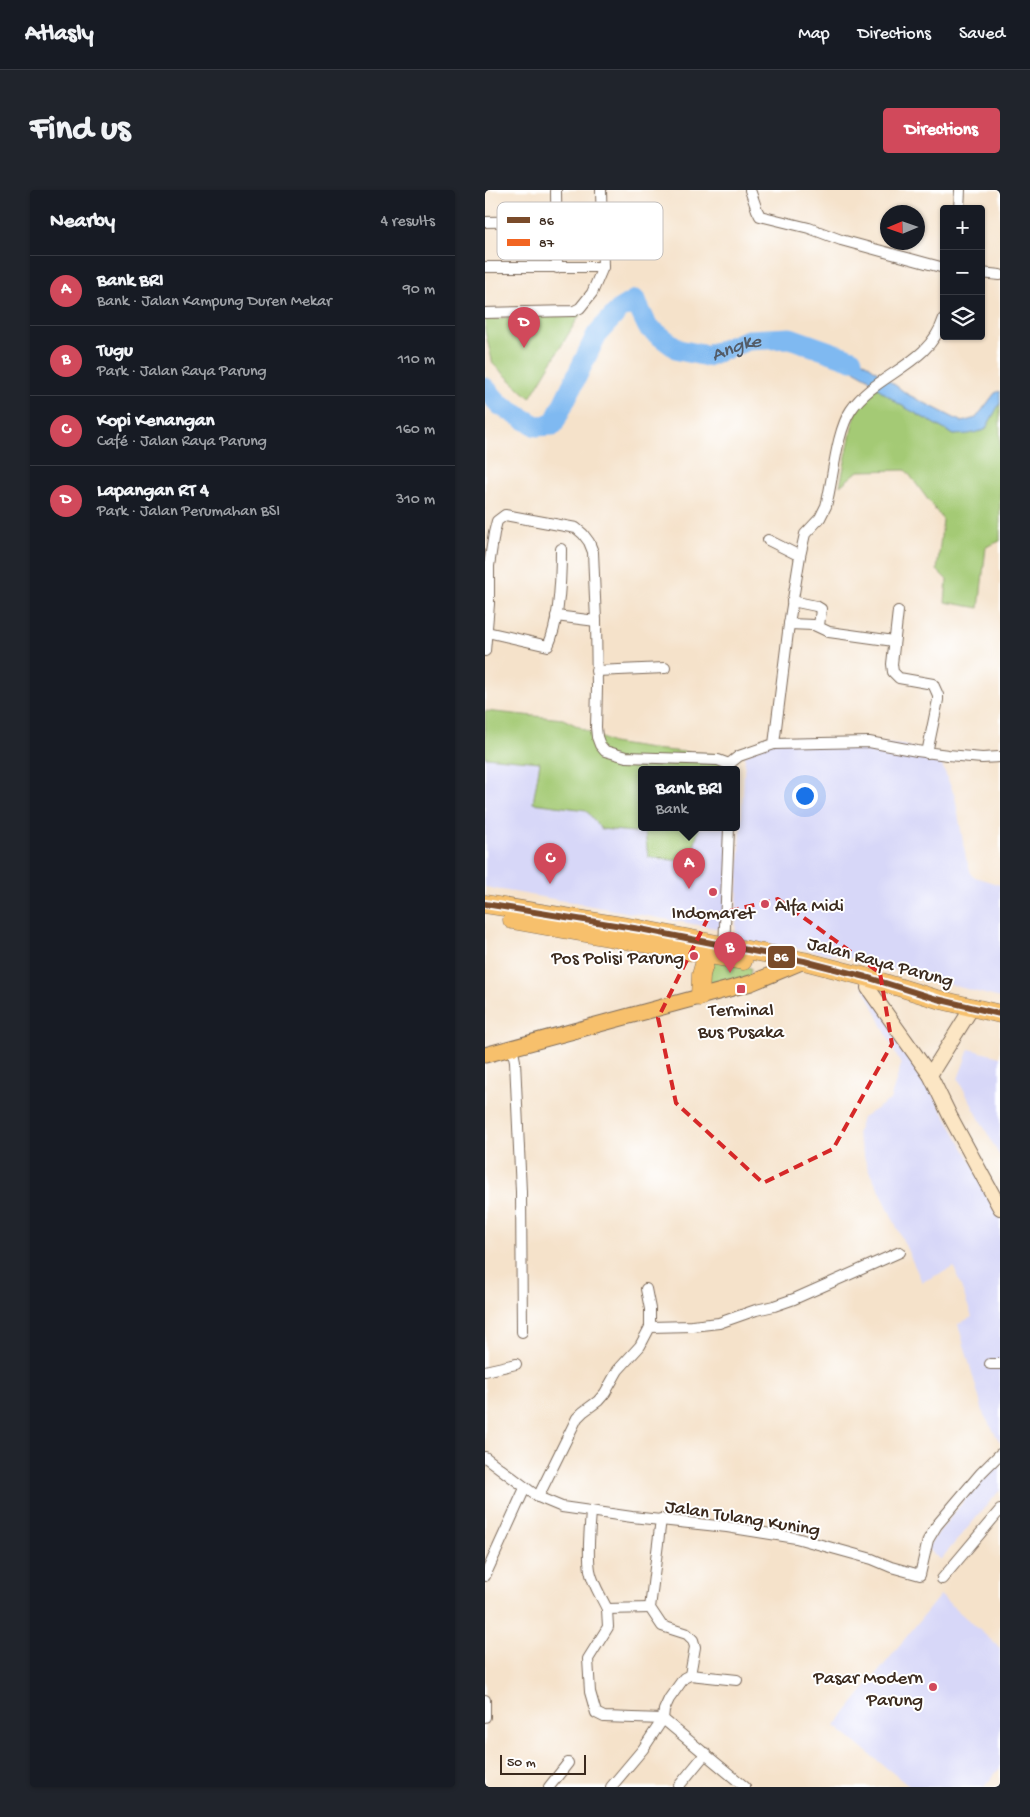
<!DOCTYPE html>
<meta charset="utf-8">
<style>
body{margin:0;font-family:"Gochi Hand",sans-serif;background:#20242c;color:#f1f3f6}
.controls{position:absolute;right:15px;top:15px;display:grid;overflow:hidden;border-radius:5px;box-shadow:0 1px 4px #0004}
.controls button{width:45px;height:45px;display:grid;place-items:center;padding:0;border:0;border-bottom:1px solid #363941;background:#171b24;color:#f1f3f6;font:25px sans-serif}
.compass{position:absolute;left:395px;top:15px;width:45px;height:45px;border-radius:50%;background:#171b24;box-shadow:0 1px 4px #0004;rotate:268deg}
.scale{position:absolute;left:15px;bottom:12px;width:86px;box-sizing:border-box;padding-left:5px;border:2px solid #3b2a1e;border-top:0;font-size:14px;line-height:18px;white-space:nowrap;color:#3b2a1e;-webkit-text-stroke:4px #fff;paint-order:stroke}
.you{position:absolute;left:319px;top:605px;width:18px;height:18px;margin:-12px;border:4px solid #fff;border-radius:50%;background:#1a73e8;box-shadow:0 0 0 8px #1a73e833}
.badge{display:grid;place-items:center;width:32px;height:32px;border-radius:50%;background:#d1495b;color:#fff;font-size:16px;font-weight:700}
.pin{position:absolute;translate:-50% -41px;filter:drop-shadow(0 1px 2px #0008)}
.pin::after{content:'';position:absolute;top:26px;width:18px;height:15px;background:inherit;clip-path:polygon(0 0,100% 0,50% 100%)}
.popup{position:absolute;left:153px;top:576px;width:102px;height:65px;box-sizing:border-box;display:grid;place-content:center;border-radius:5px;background:#171b24;filter:drop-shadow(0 1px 4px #0005);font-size:16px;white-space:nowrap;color:#9ea1a6}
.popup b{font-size:19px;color:#f1f3f6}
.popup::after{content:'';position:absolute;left:50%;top:100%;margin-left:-10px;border:10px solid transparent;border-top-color:#171b24}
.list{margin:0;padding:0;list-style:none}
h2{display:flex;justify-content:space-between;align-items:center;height:65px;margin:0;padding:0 20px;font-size:21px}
h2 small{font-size:16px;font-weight:400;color:#9ea1a6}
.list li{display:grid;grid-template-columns:32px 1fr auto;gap:15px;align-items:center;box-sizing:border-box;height:70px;padding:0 20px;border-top:1px solid #363941}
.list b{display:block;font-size:19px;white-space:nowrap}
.list p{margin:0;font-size:16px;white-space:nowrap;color:#9ea1a6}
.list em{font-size:16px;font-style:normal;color:#9ea1a6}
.icon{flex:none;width:28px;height:28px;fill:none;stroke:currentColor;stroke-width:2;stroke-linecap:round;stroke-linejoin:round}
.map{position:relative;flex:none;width:515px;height:1597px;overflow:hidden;border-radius:5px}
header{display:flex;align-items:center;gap:30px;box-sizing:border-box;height:70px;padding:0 25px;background:#171b24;border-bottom:1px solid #363941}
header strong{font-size:24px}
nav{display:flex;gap:28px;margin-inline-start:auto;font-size:18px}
.intro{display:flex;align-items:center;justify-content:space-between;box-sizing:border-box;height:120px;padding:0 30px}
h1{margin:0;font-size:35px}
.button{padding:12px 22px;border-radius:5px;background:#d1495b;color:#fff;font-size:18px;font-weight:700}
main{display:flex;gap:30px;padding:0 30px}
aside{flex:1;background:#171b24;border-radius:5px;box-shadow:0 1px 4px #0004}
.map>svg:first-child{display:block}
.built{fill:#d7d7f8}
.green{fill:#a4ca75;stroke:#707a4a}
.water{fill:#7fb9f1;stroke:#5d7288}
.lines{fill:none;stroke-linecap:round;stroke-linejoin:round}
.river{stroke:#7fb9f1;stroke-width:21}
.street-casing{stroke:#7c6a5a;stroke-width:12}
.secondary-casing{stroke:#7c6a5a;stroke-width:16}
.primary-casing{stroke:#7c6a5a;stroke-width:17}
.highway-casing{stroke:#7c6a5a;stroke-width:19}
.street{stroke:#fff;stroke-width:10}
.secondary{stroke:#fce6c4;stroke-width:14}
.primary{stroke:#f7c06c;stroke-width:15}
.highway{stroke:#f7c06c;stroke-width:18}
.bus-1-casing{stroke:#fff;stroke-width:10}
.bus-1{stroke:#7a4b2a;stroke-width:6}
.marked{fill:none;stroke:#d62828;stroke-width:4;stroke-dasharray:10 6;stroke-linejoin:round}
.poi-dot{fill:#d1495b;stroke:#fff;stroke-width:2}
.labels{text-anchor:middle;stroke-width:4;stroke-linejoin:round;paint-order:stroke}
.poi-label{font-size:19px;fill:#3b2a1e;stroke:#fff}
.street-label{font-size:19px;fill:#3b2a1e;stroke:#fff}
.water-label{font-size:20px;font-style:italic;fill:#535c68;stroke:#fff}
.key{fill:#fff;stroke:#c4bfbc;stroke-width:1}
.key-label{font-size:14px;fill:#3b2a1e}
.line-badge{stroke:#fff;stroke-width:2}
.badge-label{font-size:14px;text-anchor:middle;font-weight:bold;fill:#fff}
</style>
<header>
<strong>Atlasly</strong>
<nav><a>Map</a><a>Directions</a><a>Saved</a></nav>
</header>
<div class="intro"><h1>Find us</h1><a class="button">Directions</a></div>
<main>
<aside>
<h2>Nearby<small>4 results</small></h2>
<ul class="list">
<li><span class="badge">A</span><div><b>Bank BRI</b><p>Bank · Jalan Kampung Duren Mekar</p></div><em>90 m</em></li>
<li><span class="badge">B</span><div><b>Tugu</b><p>Park · Jalan Raya Parung</p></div><em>110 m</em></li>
<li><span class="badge">C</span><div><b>Kopi Kenangan</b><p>Café · Jalan Raya Parung</p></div><em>160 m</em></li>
<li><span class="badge">D</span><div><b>Lapangan RT 4</b><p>Park · Jalan Perumahan BSI</p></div><em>310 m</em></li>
</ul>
</aside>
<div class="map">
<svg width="515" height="1597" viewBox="0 0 515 1597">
<rect width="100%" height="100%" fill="#fff"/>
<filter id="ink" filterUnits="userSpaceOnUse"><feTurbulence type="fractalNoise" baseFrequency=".02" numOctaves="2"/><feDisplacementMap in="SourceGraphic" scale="10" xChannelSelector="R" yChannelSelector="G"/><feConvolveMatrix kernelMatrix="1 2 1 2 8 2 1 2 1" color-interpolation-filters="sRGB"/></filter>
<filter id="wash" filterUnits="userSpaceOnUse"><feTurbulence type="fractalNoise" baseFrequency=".0096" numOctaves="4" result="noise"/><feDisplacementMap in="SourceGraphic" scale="20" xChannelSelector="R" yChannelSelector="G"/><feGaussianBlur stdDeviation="1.12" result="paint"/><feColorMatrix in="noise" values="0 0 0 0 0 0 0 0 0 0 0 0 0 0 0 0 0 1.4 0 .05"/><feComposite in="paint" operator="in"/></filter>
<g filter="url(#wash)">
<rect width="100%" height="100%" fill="#f5e2ca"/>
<g class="built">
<polygon points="308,547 418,555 453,565 470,607 481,668 487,686 515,695 515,808 358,766 250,749 260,566 277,554"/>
<polygon points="0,567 55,571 48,612 101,620 116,639 160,643 205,672 214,638 246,638 241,740 0,697"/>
<polygon points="376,791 385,794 515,1022 515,1252 499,1225 473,1134 487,1127 469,1077 437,1092 397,1005 383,979 372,944 377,928 405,910 416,875"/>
<polygon points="484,859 515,867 515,967 473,889"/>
<polygon points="515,1268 515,1300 455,1370 442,1357 509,1273"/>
<polygon points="455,1405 515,1458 515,1578 499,1597 425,1597 350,1536"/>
</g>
<g class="green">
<polygon points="96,123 45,208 8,174 0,141 0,129"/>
<polygon points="390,196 414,214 469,245 500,240 515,213 515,351 501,357 494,418 460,412 462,390 452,380 458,330 421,280 373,281 355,296 371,218"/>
<polygon points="0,521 78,529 127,553 166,559 249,566 248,580 156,580 156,638 214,638 205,672 163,667 160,643 116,639 101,620 48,613 55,572 0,567"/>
<polygon points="232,770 266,778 265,787 228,797 222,792 225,775"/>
</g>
<polygon class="water" points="341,156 370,165 422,204 477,232 491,228 510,203 515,201 515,213 500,240 484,244 469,245 414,214 390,196 383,188 338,163"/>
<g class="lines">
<path class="river" id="s1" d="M0 198 15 215 51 236 68 235 112 144 135 119 150 110 163 137 194 160 222 166 263 150 305 148 367 170"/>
</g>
</g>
<g filter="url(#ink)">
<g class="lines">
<defs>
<g id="street">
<polyline points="71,0 72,78"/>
<polyline points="265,0 272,20 275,26 324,38 356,50 459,78"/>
<polyline points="474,19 475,0"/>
<polyline points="0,32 71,31"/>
<polyline points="0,77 118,77"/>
<polyline points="496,83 515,85"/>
<polyline points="0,123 89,121 95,118 107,103 118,77 116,0"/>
<polyline points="283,350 315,366"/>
<polyline points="307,411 331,416 336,419 334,436"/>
<polyline points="413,421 407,474 408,482 414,488 448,494 453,505 453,510 442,563"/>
<polyline points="111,431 112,497 111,537 112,547 115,555 120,561 141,567 233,570 244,574"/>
<polyline points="304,434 329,435 344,442 409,451"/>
<path d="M2 442 63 456C75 431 76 387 76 359"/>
<polyline points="0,461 4,414 4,376 9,343 12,331 20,325 91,338 98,344 104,352 108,362 111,431 71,426"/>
<polyline points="111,481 180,478"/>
<polyline points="289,554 384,552 432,561 463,565 497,568 515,567"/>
<path d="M244 580V574L254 566 289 554 304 434 315 366 320 344 335 328 341 316C348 290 351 242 366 220 391 183 444 176 459 128"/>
<polyline points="239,759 244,638"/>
<polyline points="27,857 30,871 36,1002 37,1142"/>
<polyline points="161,1099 165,1119 165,1137"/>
<polyline points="505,1174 515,1174"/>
<polyline points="0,1181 31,1174"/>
<polyline points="0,1267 53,1307 77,1317 147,1327 242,1337 311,1348 387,1369 406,1377 435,1385 443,1350 452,1335 496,1283 515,1264"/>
<polyline points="53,1307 92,1228 98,1222 113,1211 120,1203 133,1180 155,1156 165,1137 207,1136 234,1133 271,1120 289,1116 309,1109 415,1062"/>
<path d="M106 1321C105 1340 102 1361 105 1380 107 1393 116 1406 122 1419L165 1418"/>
<polyline points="176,1329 165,1418 177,1436 202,1444 208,1450 210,1457 205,1485"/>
<polyline points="0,1386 40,1298"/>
<polyline points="457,1389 515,1320"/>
<polyline points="122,1419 123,1437 103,1469 105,1502 111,1523 119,1527 178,1529 260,1597"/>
<polyline points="0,1510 0,1527"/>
<polyline points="64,1597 83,1573"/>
<polyline points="126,1597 158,1559 178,1529 179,1520 184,1509 199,1488 205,1485 252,1490"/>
<polyline points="193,1597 221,1563"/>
</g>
<g id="secondary">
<polyline points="383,798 445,885 465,926 515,1018"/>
<polyline points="445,885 488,816"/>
</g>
<polyline id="primary" points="0,865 266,793 319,771"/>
<g id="highway">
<polyline points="0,714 155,739 319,771 381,787 452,809 515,824"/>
<polyline points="27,730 258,771"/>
<polyline points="215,807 216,785 225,754"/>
</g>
</defs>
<use href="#street" class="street-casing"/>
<use href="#secondary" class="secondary-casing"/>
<use href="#primary" class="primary-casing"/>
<use href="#highway" class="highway-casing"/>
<use href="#street" class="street"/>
<use href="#secondary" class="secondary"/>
<use href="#primary" class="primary"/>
<use href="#highway" class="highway"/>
<defs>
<polyline id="bus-1" points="0,714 155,739 319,771 381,787 452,809 515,824"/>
</defs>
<use href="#bus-1" class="bus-1-casing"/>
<use href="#bus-1" class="bus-1"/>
</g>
</g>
<path class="marked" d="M293 709 395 783 407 854 348 959 278 993 191 913 173 828 224 726Z"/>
<g class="poi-dot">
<circle cx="228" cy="702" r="5"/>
<circle cx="280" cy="714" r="5"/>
<circle cx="209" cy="766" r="5"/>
<rect x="251" y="794" width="10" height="10" rx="2.5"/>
<circle cx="448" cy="1497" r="5"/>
</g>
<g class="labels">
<g class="poi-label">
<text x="290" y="721" text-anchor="start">Alfa Midi</text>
<text x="228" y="728">Indomaret</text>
<text x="199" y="773" text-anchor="end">Pos Polisi Parung</text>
<text x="256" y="825">Terminal<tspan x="256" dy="22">Bus Pusaka</tspan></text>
<text x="438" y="1493" text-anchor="end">Pasar Modern<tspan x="438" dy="22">Parung</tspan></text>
</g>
<g class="street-label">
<text transform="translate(396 770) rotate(15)" y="7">Jalan Raya Parung</text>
<text transform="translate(258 1326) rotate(9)" y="7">Jalan Tulang Kuning</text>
</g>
<g class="water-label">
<text dy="7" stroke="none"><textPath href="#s1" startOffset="362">Angke</textPath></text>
</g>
</g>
<rect x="12" y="12" width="166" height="58" rx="8" class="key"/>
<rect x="22" y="27" width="23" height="6" fill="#7a4b2a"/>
<rect x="22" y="49" width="23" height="7" fill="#f26522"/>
<g class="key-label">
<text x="54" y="35">86</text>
<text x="54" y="57">87</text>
</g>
<rect class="line-badge" x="282" y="755" width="29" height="24" rx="5" fill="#7a4b2a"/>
<g class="badge-label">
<text x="296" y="771">86</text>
</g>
</svg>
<div class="controls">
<button>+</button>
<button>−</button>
<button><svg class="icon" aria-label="layers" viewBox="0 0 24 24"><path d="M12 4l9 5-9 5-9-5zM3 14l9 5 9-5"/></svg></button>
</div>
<svg class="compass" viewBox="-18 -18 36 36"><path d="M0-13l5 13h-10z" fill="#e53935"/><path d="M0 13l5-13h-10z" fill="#9ea1a6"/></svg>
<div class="scale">50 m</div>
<div class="you"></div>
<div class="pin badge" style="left:204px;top:699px">A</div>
<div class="popup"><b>Bank BRI</b>Bank</div>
<div class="pin badge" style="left:245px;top:783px">B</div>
<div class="pin badge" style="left:65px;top:694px">C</div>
<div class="pin badge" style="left:39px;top:158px">D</div>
</div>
</main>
